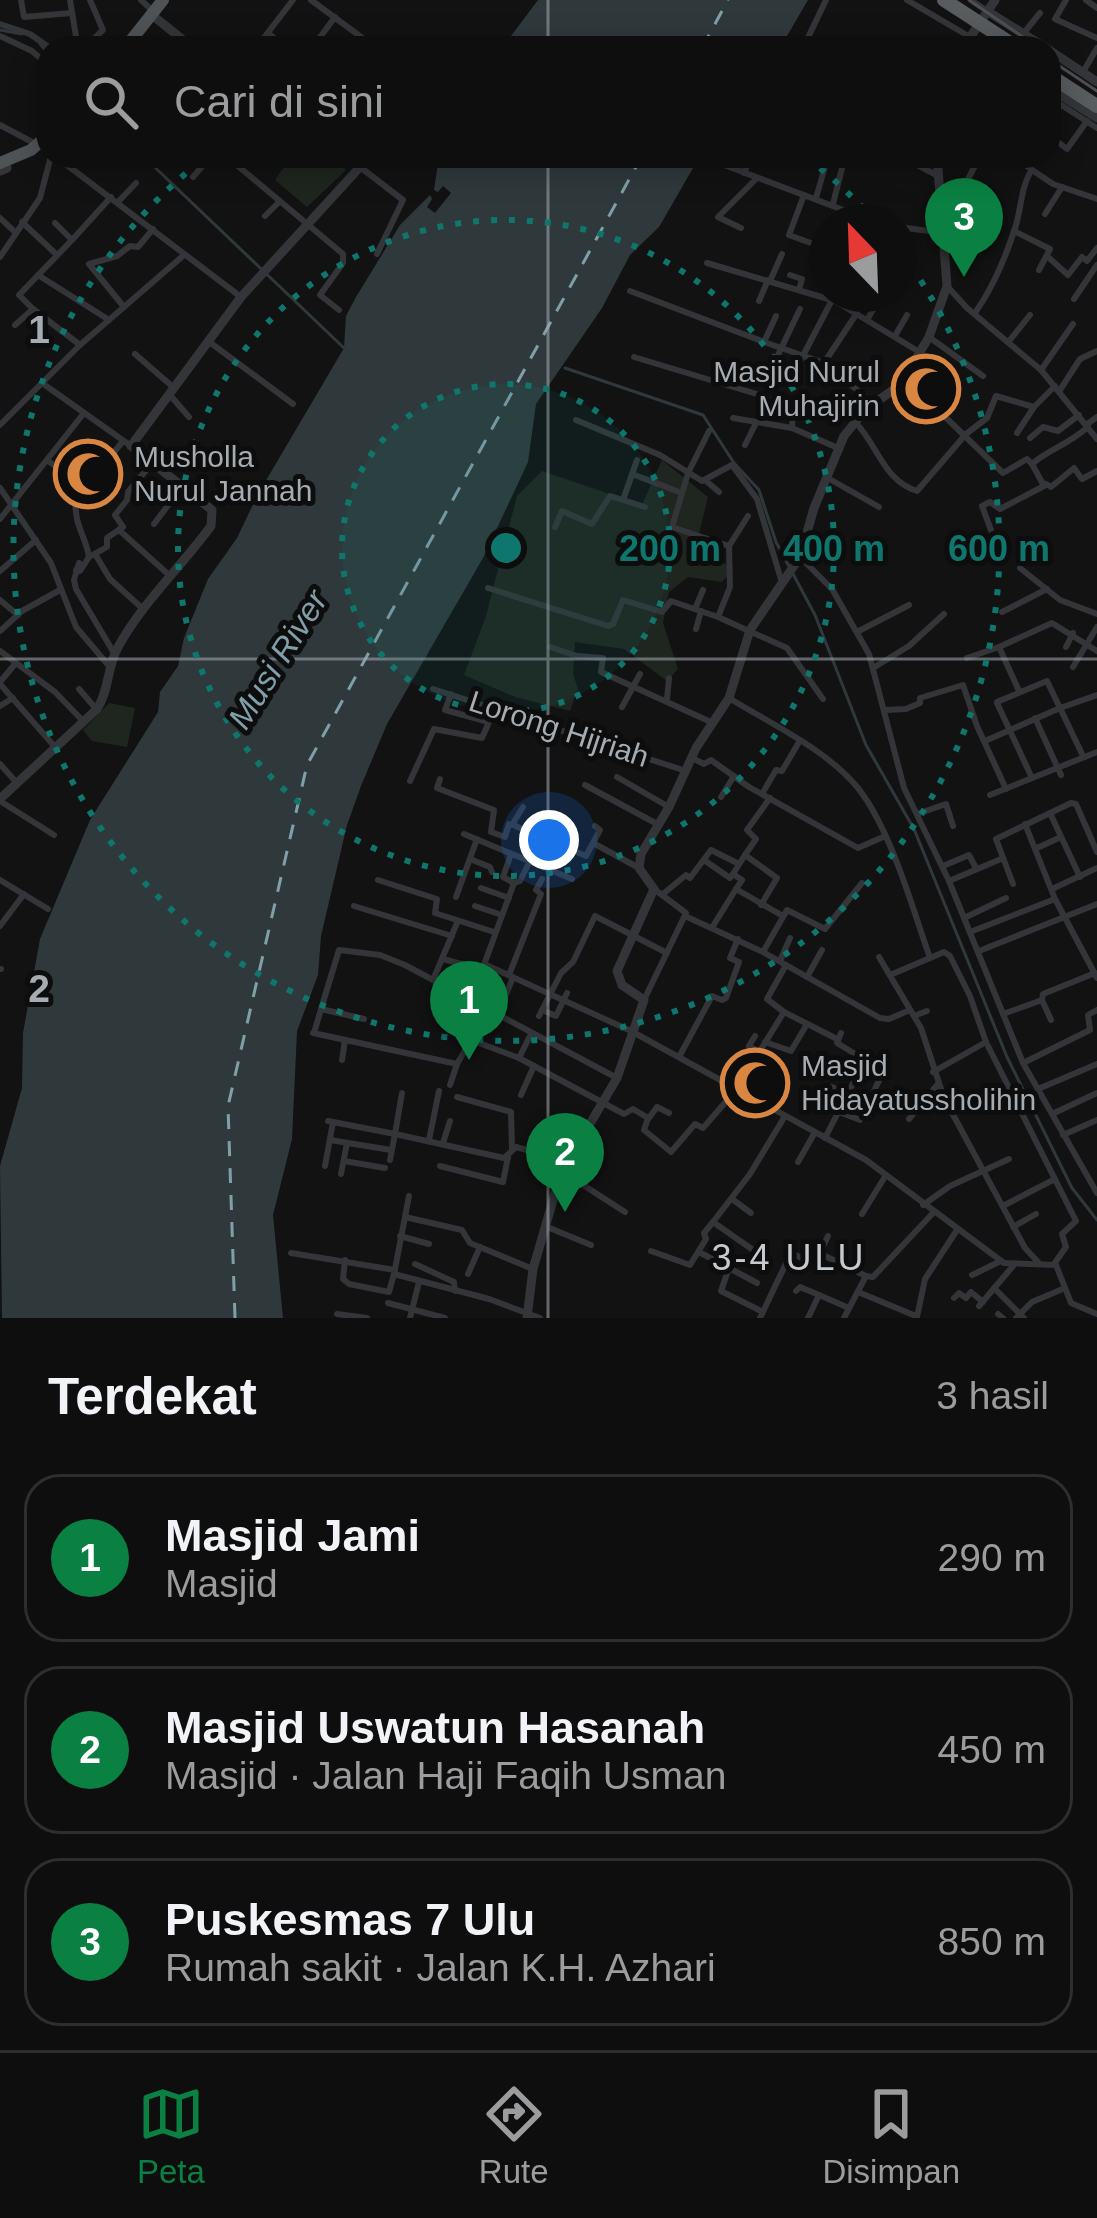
<!DOCTYPE html>
<html lang="id">
<meta charset="utf-8">
<style>
body{margin:0;font-family:Helvetica,sans-serif;background:#171717;color:#f1f3f6}
.compass{position:absolute;left:809px;top:204px;width:108px;height:108px;border-radius:50%;background:#0e0e0e;box-shadow:0 6px 30px #0003;rotate:337deg}
.you{position:absolute;left:549px;top:840px;width:42px;height:42px;margin:-30px;border:9px solid #fff;border-radius:50%;background:#1a73e8;box-shadow:0 0 0 18px #1a73e833}
.badge{display:grid;place-items:center;width:78px;height:78px;border-radius:50%;background:#0b8043;color:#fff;font-size:39px;font-weight:700}
.pin{position:absolute;translate:-50% -99px;filter:drop-shadow(0 3px 6px #0008)}
.pin::after{content:'';position:absolute;top:63px;width:42px;height:36px;background:inherit;clip-path:polygon(0 0,100% 0,50% 100%)}
.list{margin:0;padding:0;list-style:none}
h2{display:flex;justify-content:space-between;align-items:center;height:156px;margin:0;padding:0 48px;font-size:51px}
h2 small{font-size:39px;font-weight:400;color:#9b9c9e}
.list li{display:grid;grid-template-columns:78px 1fr auto;gap:36px;align-items:center;box-sizing:border-box;height:168px;margin:0 24px 24px;padding:0 24px;border:3px solid #2e2e2e;border-radius:36px}
.list b{display:block;font-size:45px;white-space:nowrap}
.list p{margin:0;font-size:39px;white-space:nowrap;color:#9b9c9e}
.list em{font-size:39px;font-style:normal;color:#9b9c9e}
.icon{flex:none;width:66px;height:66px;fill:none;stroke:currentColor;stroke-width:2;stroke-linecap:round;stroke-linejoin:round}
.map{position:relative;flex:none;width:1097px;height:1318px;overflow:hidden}
.search{position:absolute;background:#0e0e0e;box-shadow:0 6px 30px #0003;left:36px;right:36px;top:36px;height:132px;display:flex;align-items:center;gap:30px;box-sizing:border-box;padding:0 42px;border-radius:36px;color:#9b9c9e;font-size:45px}
.sheet{height:732px;background:#0e0e0e}
nav{display:flex;justify-content:space-around;align-items:center;box-sizing:border-box;height:168px;border-top:3px solid #2e2e2e;background:#0e0e0e;font-size:33px;color:#9b9c9e}
nav a{display:grid;justify-items:center;gap:6px}
nav .on{color:#0b8043}
.map>svg:first-child{display:block}
.green{fill:#1f251f}
.water{fill:#2f393c}
.lines{fill:none;stroke-linecap:round;stroke-linejoin:round}
.stream{stroke:#2f393c;stroke-width:3}
.ferry{stroke:#809fa9;stroke-width:3;stroke-dasharray:15 12;stroke-linecap:butt}
.minor{stroke:#333538;stroke-width:6}
.tertiary{stroke:#333538;stroke-width:9}
.primary{stroke:#505356;stroke-width:12}
.trunk{stroke:#585c5f;stroke-width:14}
.tram{stroke:#4d4f52;stroke-width:3}
.trunk-bridge{stroke:#585c5f;stroke-width:14}
.grid{fill:none;stroke:#a5acb2;stroke-width:3;stroke-opacity:0.55}
.ring{fill:none;stroke:#0f766e;stroke-width:6;stroke-dasharray:6 12}
.labels{text-anchor:middle;stroke-width:10;stroke-linejoin:round;paint-order:stroke}
.poi-label{font-size:30px;fill:#a5acb2;stroke:#0d0d0e;text-anchor:start}
.street-label{font-size:30px;fill:#a5acb2;stroke:#0d0d0e}
.water-label{font-size:33px;font-style:italic;fill:#809fa9;stroke:#0d0d0e}
.quarter-label{font-size:36px;letter-spacing:3px;fill:#c5cacf;stroke:#0d0d0e}
.grid-label{font-size:39px;text-anchor:middle;font-weight:bold;fill:#a5acb2;stroke:#0d0d0e;stroke-width:10;stroke-linejoin:round;paint-order:stroke}
.centre{fill:#0f766e;stroke:#0d0d0e;stroke-width:6}
.ring-label{font-size:36px;text-anchor:middle;font-weight:bold;fill:#0f766e;stroke:#0d0d0e;stroke-width:10;stroke-linejoin:round;paint-order:stroke}
</style>
<div class="map">
<svg width="1097" height="1318" viewBox="0 0 1097 1318">
<rect width="100%" height="100%" fill="#121213"/>
<g class="green">
<polygon points="292,156 333,156 346,170 307,207 275,180"/>
<polygon points="662,460 708,497 695,550 734,568 722,582 688,577 669,592 663,623 678,669 667,681 624,649 575,642 573,674 578,689 570,711 515,697 464,675 486,616 517,496 542,471 642,505"/>
<polygon points="109,703 135,708 127,747 92,741 83,730"/>
</g>
<g class="water">
<polygon points="538,0 808,0 780,48 502,48"/>
<polygon points="439,156 700,156 659,227 630,255 602,308 536,404 528,462 483,558 387,724 361,786 347,825 321,936 318,975 297,1031 292,1139 273,1215 283,1318 2,1318 0,1166 22,1088 23,1033 40,939 90,820 158,712 160,692 178,666 184,638 208,579 237,538 258,494 344,348 346,316 356,297 400,225 430,195 432,199 427,207 435,213 451,193 443,186 438,192 434,190"/>
</g>
<g class="lines">
<g class="stream">
<polyline points="0,30 22,34"/>
<polyline points="40,44 48,53"/>
<polyline points="143,156 344,348"/>
<polyline points="565,368 703,415 734,463 759,490 776,542 815,615 866,745 914,829 1007,1057 1072,1188 1097,1220"/>
</g>
<g class="ferry">
<polyline points="702,48 728,0"/>
<polyline points="235,1318 228,1106 307,765 642,156"/>
</g>
<g class="minor">
<polyline points="21,0 24,17 72,13"/>
<polyline points="70,0 78,48"/>
<polyline points="141,0 154,12"/>
<polyline points="311,0 376,48"/>
<polyline points="907,0 970,37"/>
<polyline points="971,0 987,11"/>
<polyline points="1066,0 1055,19 1097,38"/>
<polyline points="1086,0 1097,8"/>
<polyline points="0,24 30,34 50,48"/>
<polyline points="268,33 286,48"/>
<polyline points="1023,34 1040,13"/>
<polyline points="0,36 32,51 48,65"/>
<polyline points="807,39 833,48"/>
<polyline points="84,48 103,30 90,0"/>
<polyline points="256,48 293,0"/>
<polyline points="312,48 335,17"/>
<polyline points="803,48 826,0"/>
<polyline points="1083,72 1097,48"/>
<polyline points="1049,97 1097,128"/>
<polyline points="1049,120 1061,105"/>
<polyline points="0,125 34,143"/>
<polyline points="1049,135 1067,149 1087,121"/>
<polyline points="46,149 48,151"/>
<polyline points="55,156 241,297"/>
<polyline points="226,156 343,254 343,263 320,295 339,310"/>
<polyline points="901,156 938,176"/>
<polyline points="1014,156 1032,170"/>
<polyline points="703,157 875,222"/>
<polyline points="70,167 80,156"/>
<polyline points="360,167 403,200 377,254"/>
<polyline points="744,173 751,156"/>
<polyline points="193,177 211,156"/>
<polyline points="964,187 980,156"/>
<polyline points="804,195 789,235 827,249"/>
<polyline points="816,198 828,156"/>
<polyline points="118,202 136,183"/>
<polyline points="833,204 845,156"/>
<polyline points="1045,214 1062,187"/>
<polyline points="265,216 280,201"/>
<polyline points="0,218 15,232"/>
<polyline points="22,222 57,255"/>
<polyline points="899,227 944,233"/>
<polyline points="741,228 718,217 757,178"/>
<polyline points="1014,231 1050,249 1039,270"/>
<polyline points="73,239 111,197"/>
<polyline points="1047,256 1068,275 1082,257 1087,261 1097,248"/>
<polyline points="0,257 40,198 51,156"/>
<polyline points="707,263 835,301 921,353"/>
<polyline points="38,275 109,320"/>
<polyline points="790,275 802,279 799,290"/>
<polyline points="770,281 782,254"/>
<polyline points="947,286 967,308 1041,370 1097,439"/>
<polyline points="630,291 764,342"/>
<polyline points="1074,299 1097,265"/>
<polyline points="759,301 768,280"/>
<polyline points="124,307 89,264 117,256 130,246 138,247 153,229"/>
<polyline points="33,309 19,295 72,240 55,223"/>
<path d="M975 313C994 286 1006 257 1016 225 1021 208 1022 183 1032 170L1053 184 1097 199"/>
<polyline points="776,316 764,342 824,363 873,403"/>
<polyline points="867,320 881,296"/>
<polyline points="15,325 33,309 80,345"/>
<polyline points="895,336 907,315"/>
<polyline points="929,337 983,376"/>
<polyline points="1010,340 1030,315"/>
<polyline points="208,341 293,404"/>
<polyline points="135,354 173,387"/>
<polyline points="634,357 760,395 793,412 792,428"/>
<polyline points="777,357 800,309"/>
<polyline points="824,363 857,313"/>
<polyline points="1041,370 1073,324"/>
<polyline points="795,371 832,300"/>
<path d="M905 378 1003 473 1027 459 1032 464C1051 448 1066 446 1088 427"/>
<polyline points="42,383 131,446"/>
<polyline points="1060,390 1080,359 1097,351"/>
<polyline points="169,394 189,417"/>
<polyline points="733,418 792,428 838,448"/>
<polyline points="576,420 660,455 702,481 732,465 757,499 782,583"/>
<path d="M856 423C878 446 884 481 917 491L966 434 987 418 996 396 1034 407 1055 386"/>
<polyline points="0,425 80,345 184,255"/>
<polyline points="1086,425 1097,417"/>
<polyline points="709,431 688,473 672,527 729,546"/>
<polyline points="1017,433 1034,407"/>
<polyline points="1030,438 1043,427 1058,431 1079,415"/>
<polyline points="745,445 756,423"/>
<polyline points="637,460 623,500 645,507"/>
<path d="M48 461C78 480 72 488 77 519 80 532 87 543 89 557"/>
<polyline points="632,474 682,493"/>
<polyline points="826,477 879,507"/>
<polyline points="705,480 719,492"/>
<polyline points="89,483 123,441"/>
<polyline points="1046,484 1051,487 1074,468 1082,479 1097,471"/>
<polyline points="0,488 51,563 76,627 109,666"/>
<polyline points="0,519 84,413"/>
<polyline points="154,524 181,488"/>
<polyline points="555,527 562,511 592,524 610,496 623,500"/>
<polyline points="119,530 169,575"/>
<polyline points="997,546 982,506 990,502 1000,509 1044,486 1032,464"/>
<polyline points="95,554 110,579 143,609"/>
<polyline points="800,557 832,589 869,654 904,788 949,881 1023,1063 1097,1193"/>
<polyline points="79,563 74,580 76,589 114,653"/>
<polyline points="1020,568 1060,600 1097,614"/>
<polyline points="76,570 80,571 89,557 107,547 107,538 123,527 115,515 127,500 128,492 152,463"/>
<polyline points="0,571 36,540"/>
<polyline points="488,588 608,626 613,624 623,600 662,612 671,601 718,617 787,648 823,699"/>
<polyline points="0,600 18,615"/>
<polyline points="695,609 703,590"/>
<polyline points="1002,612 1047,589"/>
<polyline points="718,617 730,587 729,546 748,516"/>
<polyline points="696,629 701,611"/>
<polyline points="0,631 22,611 60,590"/>
<polyline points="857,632 909,605"/>
<polyline points="550,647 577,656 603,658 601,672 713,723"/>
<polyline points="1066,647 1073,633"/>
<polyline points="0,651 55,692 84,722"/>
<polyline points="967,658 999,647"/>
<polyline points="1073,667 1097,627"/>
<polyline points="873,668 909,646 944,614"/>
<polyline points="0,682 15,664"/>
<polyline points="0,684 55,747"/>
<polyline points="79,689 97,710"/>
<polyline points="433,689 686,771"/>
<polyline points="1019,691 999,647 1052,623 1097,651"/>
<path d="M729 698C771 724 826 749 858 788 891 830 912 907 930 958L890 975"/>
<polyline points="667,699 669,678"/>
<polyline points="0,706 13,698"/>
<polyline points="622,707 640,674"/>
<polyline points="885,710 906,709 920,703 920,698 963,685 977,726 1006,789"/>
<polyline points="1035,718 1061,775"/>
<polyline points="985,741 1060,708 1047,681 997,702 997,703 1032,778"/>
<polyline points="1083,756 1060,708 1097,695"/>
<polyline points="692,758 704,764 711,760 749,787 858,848 883,837"/>
<polyline points="0,764 16,782"/>
<polyline points="617,777 669,807"/>
<polyline points="440,779 437,788 494,810 491,832 505,837 509,824 512,825 523,807"/>
<polyline points="410,781 434,729 482,738 489,722 445,710 451,694"/>
<polyline points="585,785 659,825"/>
<polyline points="762,794 776,770 782,771 799,742"/>
<polyline points="990,795 1097,752"/>
<polyline points="721,797 734,776"/>
<polyline points="0,801 54,835"/>
<polyline points="1050,813 1080,877"/>
<polyline points="917,814 946,804 953,826"/>
<polyline points="1025,824 1055,899 1097,978"/>
<polyline points="513,825 586,856 600,830 595,826"/>
<polyline points="464,834 572,879"/>
<polyline points="595,844 639,868"/>
<polyline points="1037,848 1061,837"/>
<polyline points="745,855 756,839 747,830 770,798"/>
<polyline points="470,859 490,867 492,872"/>
<polyline points="704,860 730,878 733,874"/>
<polyline points="943,866 969,855 976,868"/>
<polyline points="0,880 48,909"/>
<polyline points="378,880 437,899 435,913 494,932"/>
<polyline points="949,881 1001,859"/>
<polyline points="514,883 520,881 530,861"/>
<polyline points="1013,884 996,839 1071,803 1076,804 1097,852"/>
<polyline points="481,888 509,898"/>
<polyline points="736,889 742,880 733,874 745,855 777,878 761,905"/>
<polyline points="1052,889 1097,868"/>
<polyline points="663,894 686,875 690,878 711,850 739,864"/>
<polyline points="456,897 477,839"/>
<polyline points="354,906 452,936"/>
<polyline points="475,906 502,915"/>
<polyline points="685,916 763,952 880,1018 889,1019 910,1010"/>
<polyline points="964,918 1006,898"/>
<polyline points="0,926 24,894"/>
<polyline points="713,926 736,889 783,916"/>
<polyline points="970,932 1055,899"/>
<polyline points="979,951 1097,904"/>
<polyline points="763,952 787,910 825,929 862,883"/>
<polyline points="879,957 921,1028 944,1098 1025,1248 1038,1262"/>
<polyline points="930,958 944,952 950,956 970,996 986,1042 1076,1221 1062,1234 1066,1247 1054,1264"/>
<polyline points="443,959 480,969 484,964 631,1031 866,1160 1004,1263 1056,1265 1071,1303 1097,1314"/>
<polyline points="780,961 790,938"/>
<polyline points="485,962 514,883 503,877 511,854"/>
<polyline points="0,969 1,969"/>
<polyline points="509,975 541,894 536,890 542,879"/>
<polyline points="807,977 822,950"/>
<polyline points="433,980 457,923"/>
<polyline points="644,1000 686,913 654,889"/>
<polyline points="1042,1000 1043,994 1095,973"/>
<polyline points="321,1009 339,950 380,955 405,965 617,1078"/>
<polyline points="500,1010 513,977"/>
<polyline points="542,1010 556,1016 567,993"/>
<polyline points="784,1012 767,999 786,965"/>
<polyline points="1003,1014 1042,1000 1051,1020"/>
<polyline points="539,1016 561,973 573,962 595,916 667,953"/>
<polyline points="914,1016 927,1011"/>
<polyline points="313,1033 457,1064 471,1040 449,1026 459,991"/>
<polyline points="314,1033 321,1009 364,1019"/>
<polyline points="531,1034 519,1058 534,1066"/>
<polyline points="755,1036 749,1046 759,1052"/>
<polyline points="471,1040 519,1058"/>
<polyline points="765,1042 791,1051 807,1024"/>
<polyline points="679,1057 712,996 722,1000 726,998 739,962 730,958 738,939"/>
<polyline points="755,1059 784,1012 837,1039"/>
<polyline points="342,1060 345,1040"/>
<polyline points="1023,1063 1090,1030 1088,1015 1097,1010"/>
<polyline points="933,1072 986,1042"/>
<polyline points="450,1085 457,1064"/>
<polyline points="832,1087 848,1095"/>
<polyline points="1038,1089 1097,1064"/>
<polyline points="402,1093 395,1134 504,1158 516,1147 568,1161"/>
<polyline points="521,1095 534,1066 624,1114 633,1109 648,1118 644,1130 671,1152 695,1124 703,1128 736,1090 755,1059 775,1070"/>
<polyline points="457,1097 511,1112 512,1148"/>
<polyline points="839,1112 860,1120 885,1068"/>
<polyline points="1052,1114 1097,1093"/>
<polyline points="649,1118 657,1107 669,1113"/>
<polyline points="909,1119 938,1084"/>
<polyline points="328,1121 395,1134 390,1160"/>
<polyline points="1063,1135 1097,1120"/>
<polyline points="825,1138 865,1060 837,1043 841,1033"/>
<polyline points="330,1140 391,1150"/>
<polyline points="429,1140 439,1091"/>
<polyline points="443,1143 450,1121"/>
<polyline points="344,1161 385,1168"/>
<polyline points="798,1162 814,1134"/>
<polyline points="325,1166 333,1122"/>
<polyline points="440,1166 503,1182 508,1157"/>
<polyline points="563,1172 625,1212"/>
<polyline points="341,1174 347,1143"/>
<polyline points="732,1199 751,1213"/>
<polyline points="923,1205 950,1186 1009,1159"/>
<polyline points="1003,1206 1053,1180"/>
<polyline points="862,1214 886,1175"/>
<polyline points="405,1217 462,1230 470,1243 533,1269"/>
<polyline points="547,1227 591,1245"/>
<polyline points="1013,1227 1036,1214"/>
<polyline points="400,1236 429,1244"/>
<polyline points="651,1251 690,1265 706,1239 704,1233 713,1222"/>
<polyline points="699,1252 729,1268 721,1291 761,1311"/>
<polyline points="756,1252 713,1222 750,1174 785,1116"/>
<polyline points="291,1253 395,1270 394,1274"/>
<polyline points="819,1255 828,1236"/>
<polyline points="345,1260 343,1279 349,1284 389,1292 394,1274 489,1299 540,1318"/>
<polyline points="415,1264 454,1282 455,1291"/>
<polyline points="729,1268 757,1283"/>
<polyline points="395,1269 409,1196"/>
<polyline points="468,1274 480,1247"/>
<polyline points="972,1275 1001,1261"/>
<polyline points="994,1288 1024,1318"/>
<polyline points="796,1291 800,1287 819,1295"/>
<polyline points="858,1292 916,1316"/>
<polyline points="954,1298 959,1293 966,1298 971,1292 983,1302"/>
<polyline points="388,1303 445,1318"/>
<polyline points="979,1306 1013,1266"/>
<polyline points="337,1314 367,1318"/>
<polyline points="998,1314 1003,1318"/>
<polyline points="917,1317 925,1279 957,1230"/>
<polyline points="410,1318 419,1282"/>
<polyline points="760,1318 791,1253 813,1263 821,1254 866,1276"/>
<polyline points="808,1318 819,1295 849,1308"/>
<polyline points="844,1318 866,1276 873,1277 933,1213"/>
<polyline points="1016,1318 1032,1302 1065,1288"/>
</g>
<g class="tertiary">
<polyline points="987,11 1046,48"/>
<polyline points="157,19 193,48"/>
<polyline points="970,37 985,48"/>
<polyline points="963,48 995,0"/>
<polyline points="1049,50 1097,82"/>
<polyline points="1049,88 1097,118"/>
<polyline points="0,171 7,168"/>
<path d="M0 799 97 709C109 691 107 667 118 647 142 603 181 567 211 526L212 510 131 446 241 297 360 167 344 156"/>
<polyline points="527,1318 533,1269 556,1190 568,1161 617,1078 644,1000 622,985 617,971 654,889 639,868 641,854 669,807 696,748 729,698 750,630 800,557 814,508 844,436 865,410 900,385 929,337 947,286 937,156"/>
</g>
<g class="primary">
<polyline points="125,48 163,0"/>
<polyline points="0,163 31,150 48,135"/>
</g>
<polyline class="trunk" points="1049,75 1097,106"/>
<g class="tram">
<polyline points="969,0 1039,48"/>
<polyline points="1049,59 1097,91"/>
</g>
<polyline class="trunk-bridge" points="944,0 1018,48"/>
</g>
<path class="grid" d="M548 0V48M548 156V1318M0 659H1097"/>
<circle cx="506" cy="548" r="164" fill="#0f766e" fill-opacity=".12"/>
<g class="ring">
<circle cx="506" cy="548" r="164"/>
<circle cx="506" cy="548" r="328"/>
<path d="M806 157A493 493 0 0 1 875 221M900 251A493 493 0 1 1 206 157"/>
</g>
<defs>
<symbol id="mosque-ring" viewBox="-11 -11 22 22"><circle r="9.5" fill="#0d0d0e" stroke="#da8643" stroke-width="1.5"/><path d="M3.5-4.9A6 6 0 1 0 3.5 4.9A5 5 0 1 1 3.5-4.9Z" fill="#da8643"/></symbol>
</defs>
<g fill-rule="evenodd">
<use href="#mosque-ring" x="888" y="351" width="76" height="76"/>
<use href="#mosque-ring" x="50" y="436" width="76" height="76"/>
<use href="#mosque-ring" x="717" y="1045" width="76" height="76"/>
</g>
<g class="labels">
<g class="poi-label">
<text x="880" y="382" text-anchor="end">Masjid Nurul<tspan x="880" dy="34">Muhajirin</tspan></text>
<text x="134" y="467">Musholla<tspan x="134" dy="34">Nurul Jannah</tspan></text>
<text x="801" y="1076">Masjid<tspan x="801" dy="34">Hidayatussholihin</tspan></text>
</g>
<g class="street-label">
<text transform="translate(559 729) rotate(18)" y="10">Lorong Hijriah</text>
</g>
<g class="water-label">
<text transform="translate(277 659) rotate(-58)" y="12">Musi River</text>
</g>
<g class="quarter-label">
<text x="789" y="1270">3-4 ULU</text>
</g>
</g>
<g class="grid-label">
<text x="39" y="343">1</text>
<text x="39" y="1002">2</text>
</g>
<circle cx="506" cy="548" r="18" class="centre"/>
<g class="ring-label">
<text x="670" y="561">200 m</text>
<text x="834" y="561">400 m</text>
<text x="999" y="561">600 m</text>
</g>
</svg>
<svg class="compass" viewBox="-18 -18 36 36"><path d="M0-13l5 13h-10z" fill="#e53935"/><path d="M0 13l5-13h-10z" fill="#9b9c9e"/></svg>
<div class="you"></div>
<div class="pin badge" style="left:469px;top:1060px">1</div>
<div class="pin badge" style="left:565px;top:1212px">2</div>
<div class="pin badge" style="left:964px;top:277px">3</div>
<div class="search"><svg class="icon" aria-label="search" viewBox="0 0 24 24"><circle cx="10" cy="10" r="6"/><path d="M15 15l6 6"/></svg>Cari di sini</div>
</div>
<section class="sheet">
<h2>Terdekat<small>3 hasil</small></h2>
<ul class="list">
<li><span class="badge">1</span><div><b>Masjid Jami</b><p>Masjid</p></div><em>290 m</em></li>
<li><span class="badge">2</span><div><b>Masjid Uswatun Hasanah</b><p>Masjid · Jalan Haji Faqih Usman</p></div><em>450 m</em></li>
<li><span class="badge">3</span><div><b>Puskesmas 7 Ulu</b><p>Rumah sakit · Jalan K.H. Azhari</p></div><em>850 m</em></li>
</ul>
</section>
<nav>
<a class="on"><svg class="icon" aria-label="map" viewBox="0 0 24 24"><path d="M3 6l6-2 6 2 6-2v14l-6 2-6-2-6 2zM9 4v14M15 6v14"/></svg>Peta</a>
<a><svg class="icon" aria-label="directions" viewBox="0 0 24 24"><path d="M12 3l9 9-9 9-9-9zM9 14v-3h6M13 9l2 2-2 2"/></svg>Rute</a>
<a><svg class="icon" aria-label="saved" viewBox="0 0 24 24"><path d="M7 4h10v16l-5-4-5 4z"/></svg>Disimpan</a>
</nav>
